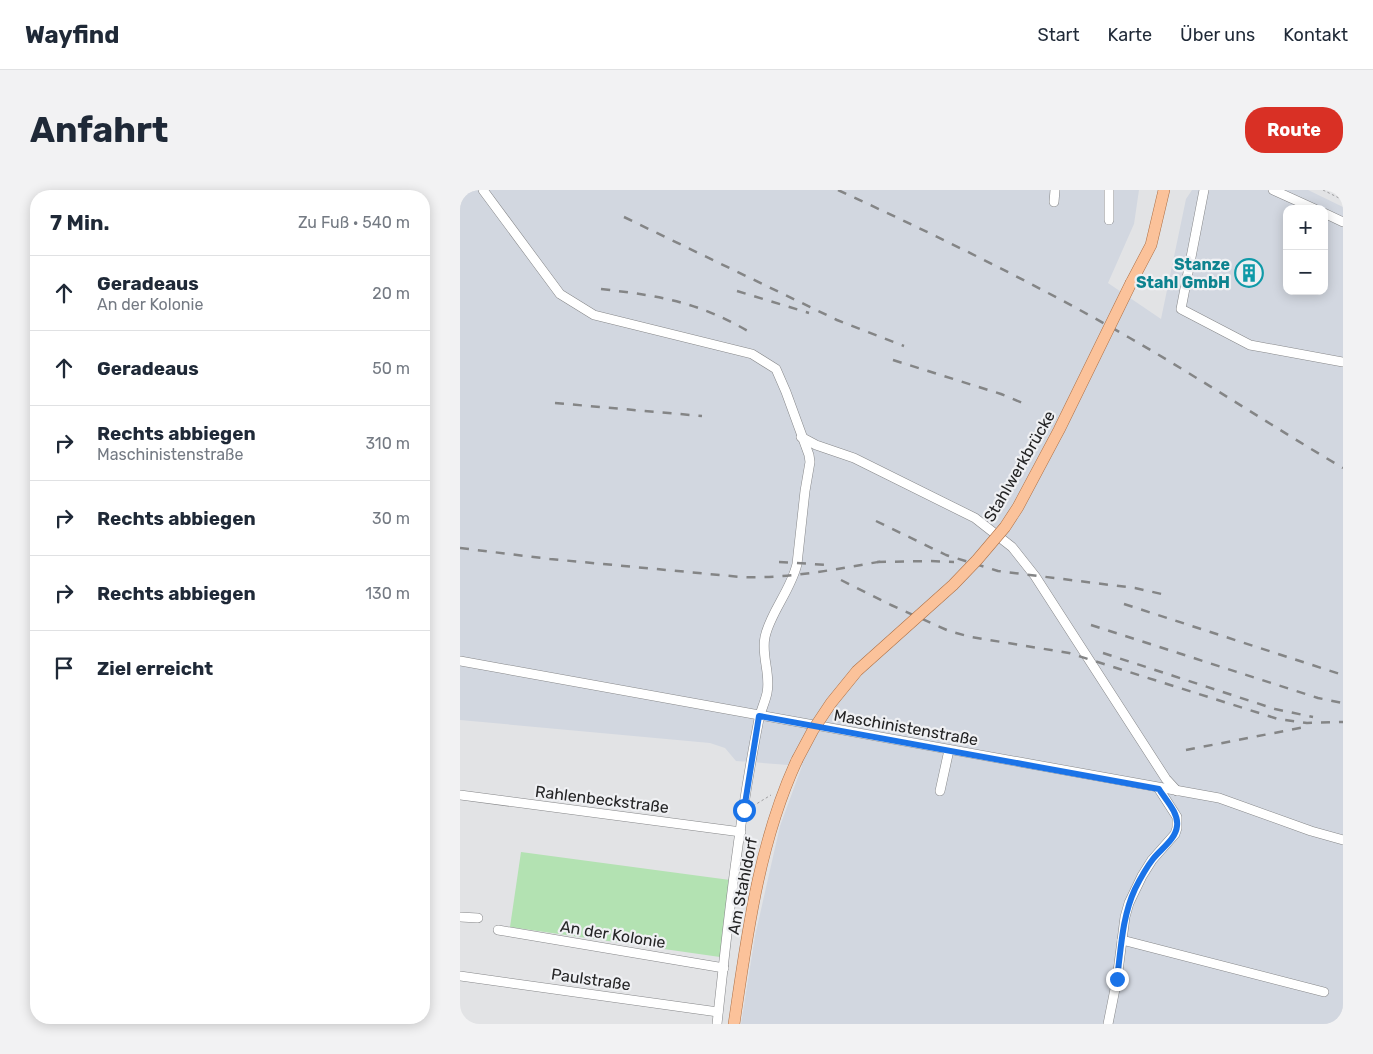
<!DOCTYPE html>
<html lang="de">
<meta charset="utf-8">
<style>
body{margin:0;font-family:Rubik,sans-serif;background:#f2f2f3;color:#1f2937}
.controls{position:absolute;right:15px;top:15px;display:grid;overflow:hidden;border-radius:10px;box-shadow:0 2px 12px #0003}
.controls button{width:45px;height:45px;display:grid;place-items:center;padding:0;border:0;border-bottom:1px solid #e0e1e3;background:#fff;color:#1f2937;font:25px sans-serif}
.stop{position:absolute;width:15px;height:15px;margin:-11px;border:4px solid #1a73e8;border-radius:50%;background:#fff}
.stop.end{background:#1a73e8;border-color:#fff;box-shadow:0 1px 5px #0008}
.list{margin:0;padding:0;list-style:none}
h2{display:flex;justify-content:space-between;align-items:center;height:65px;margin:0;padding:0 20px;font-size:21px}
h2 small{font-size:16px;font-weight:400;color:#747a83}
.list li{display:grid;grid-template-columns:32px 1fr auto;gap:15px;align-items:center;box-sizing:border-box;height:75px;padding:0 20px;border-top:1px solid #e0e1e3}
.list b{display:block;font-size:19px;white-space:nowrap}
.list p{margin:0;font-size:16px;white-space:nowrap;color:#747a83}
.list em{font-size:16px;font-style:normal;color:#747a83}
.icon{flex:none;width:28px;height:28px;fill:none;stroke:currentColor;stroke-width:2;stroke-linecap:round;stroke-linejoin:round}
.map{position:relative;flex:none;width:883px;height:834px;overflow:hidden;border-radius:20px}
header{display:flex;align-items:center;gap:30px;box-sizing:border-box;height:70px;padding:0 25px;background:#fff;border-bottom:1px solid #e0e1e3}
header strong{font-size:24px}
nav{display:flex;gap:28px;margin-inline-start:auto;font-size:18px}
.intro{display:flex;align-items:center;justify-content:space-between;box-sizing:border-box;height:120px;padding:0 30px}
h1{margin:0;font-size:35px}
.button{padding:12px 22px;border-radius:20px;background:#d93025;color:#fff;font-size:18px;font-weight:700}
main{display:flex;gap:30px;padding:0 30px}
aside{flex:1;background:#fff;border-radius:20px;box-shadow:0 2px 12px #0003}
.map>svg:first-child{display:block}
.built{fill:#d2d7e0;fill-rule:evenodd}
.green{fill:#b3e2b2}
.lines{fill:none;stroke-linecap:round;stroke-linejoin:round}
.minor-casing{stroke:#868789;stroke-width:10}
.major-casing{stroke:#ae7045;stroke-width:12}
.path{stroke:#9c9c9e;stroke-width:1;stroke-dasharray:2.5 2.5;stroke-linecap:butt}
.minor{stroke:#fff;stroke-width:9}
.major{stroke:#fbc29a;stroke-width:11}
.rail{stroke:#848586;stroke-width:2.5;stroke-dasharray:9 9;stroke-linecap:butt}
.major-bridge-casing{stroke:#ae7045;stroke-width:12;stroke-linecap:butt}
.major-bridge{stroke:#fbc29a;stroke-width:11}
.route{stroke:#1a73e8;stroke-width:6}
.labels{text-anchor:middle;stroke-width:4.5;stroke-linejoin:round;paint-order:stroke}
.culture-label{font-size:16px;font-weight:bold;fill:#0d838f;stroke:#eff0f3;text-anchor:end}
.street-label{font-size:16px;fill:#242425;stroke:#eff0f3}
</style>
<header>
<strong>Wayfind</strong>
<nav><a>Start</a><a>Karte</a><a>Über uns</a><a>Kontakt</a></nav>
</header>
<div class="intro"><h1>Anfahrt</h1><a class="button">Route</a></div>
<main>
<aside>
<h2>7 Min.<small>Zu Fuß · 540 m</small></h2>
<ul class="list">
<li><svg class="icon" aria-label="ahead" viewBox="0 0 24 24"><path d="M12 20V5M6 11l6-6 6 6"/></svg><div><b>Geradeaus</b><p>An der Kolonie</p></div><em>20 m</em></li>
<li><svg class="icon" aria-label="ahead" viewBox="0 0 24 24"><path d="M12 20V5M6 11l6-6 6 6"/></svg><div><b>Geradeaus</b></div><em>50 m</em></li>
<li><svg class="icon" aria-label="right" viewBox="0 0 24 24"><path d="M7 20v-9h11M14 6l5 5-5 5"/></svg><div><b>Rechts abbiegen</b><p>Maschinistenstraße</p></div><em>310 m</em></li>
<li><svg class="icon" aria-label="right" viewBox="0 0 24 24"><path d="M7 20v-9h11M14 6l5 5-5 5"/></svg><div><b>Rechts abbiegen</b></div><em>30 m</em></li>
<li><svg class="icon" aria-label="right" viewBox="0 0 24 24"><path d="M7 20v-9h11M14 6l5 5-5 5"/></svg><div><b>Rechts abbiegen</b></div><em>130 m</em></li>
<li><svg class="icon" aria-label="arrive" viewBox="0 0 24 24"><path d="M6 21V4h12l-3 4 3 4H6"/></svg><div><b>Ziel erreicht</b></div></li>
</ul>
</aside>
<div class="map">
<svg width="883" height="834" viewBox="0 0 883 834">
<rect width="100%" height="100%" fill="#e2e3e5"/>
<path class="built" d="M0 0H679L674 34 648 93 701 129 726 9 732 0H848L883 17V834H281L295 746 320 636 342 576 276 571 265 558 250 553 0 530ZM827 19H864V101H827Z"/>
<polygon class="green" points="61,662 270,690 260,767 50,737"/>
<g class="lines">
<defs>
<g id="minor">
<path d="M23 0 100 104 134 125 292 164 316 179 326 202 349 265 350 272 345 301 337 374C331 400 310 423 305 447 301 466 311 484 307 503 305 512 301 520 299 529 279 629 268 732 257 834"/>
<polyline points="744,0 721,119 790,155 883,172"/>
<polyline points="813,0 855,19"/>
<polyline points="594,12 595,0"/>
<polyline points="864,23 883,32"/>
<polyline points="649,30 649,0"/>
<polyline points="341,247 356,255 394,268 515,328 552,357 575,386 706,589 717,601"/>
<polyline points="0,471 759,608 851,641 883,650"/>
<polyline points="480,601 489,560"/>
<polyline points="0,605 281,642"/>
<polyline points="0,727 18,728"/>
<polyline points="38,740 264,778"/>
<polyline points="662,750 864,802"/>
<polyline points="0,786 258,822"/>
<polyline points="648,834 657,789 665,727 669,713 682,686 692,670 715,644 717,638 717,627 699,599"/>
</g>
<g id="major">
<polyline points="671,93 691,55 704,0"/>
<path d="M274 834C287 745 299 652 337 570"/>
</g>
</defs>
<use href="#minor" class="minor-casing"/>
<use href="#major" class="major-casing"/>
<g class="path">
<polyline points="863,0 883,10"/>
<polyline points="293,616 311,605"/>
</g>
<use href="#minor" class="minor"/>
<use href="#major" class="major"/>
<g class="rail">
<path d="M378 0C482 48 584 98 682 155 750 195 815 238 883 278"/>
<polyline points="164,27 377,130 444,156"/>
<path d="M141 99C202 106 239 112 293 144"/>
<polyline points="277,101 349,123"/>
<polyline points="433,170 541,204 565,214"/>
<polyline points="95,213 242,226"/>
<polyline points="416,331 486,365 538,381 675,398 706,405"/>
<path d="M0 358 90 369 281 387C329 389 376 379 424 371"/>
<polyline points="319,372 369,375"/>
<polyline points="417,372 471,371 494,372"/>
<polyline points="381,390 431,415 489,441 511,447 609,463 818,529 847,533 883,532"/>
<polyline points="664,414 883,485"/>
<polyline points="631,435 858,508 883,513"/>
<polyline points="643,463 815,519 853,527"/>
<polyline points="726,560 845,537"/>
</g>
<defs>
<polyline id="major-bridge" points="337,570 353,540 371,513 397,481 493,395 517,370 545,337 558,317 599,240 671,93"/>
</defs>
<use href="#major-bridge" class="major-bridge-casing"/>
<use href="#major-bridge" class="major-bridge"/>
</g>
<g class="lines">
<path class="route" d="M284 620 299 526 699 599C705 609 719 623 717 636 716 649 701 659 693 669 686 678 680 689 675 699 662 727 661 759 657 789"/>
</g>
<defs>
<symbol id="building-ring" viewBox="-11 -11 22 22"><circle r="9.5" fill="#eff0f3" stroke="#0f9aa8" stroke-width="1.5"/><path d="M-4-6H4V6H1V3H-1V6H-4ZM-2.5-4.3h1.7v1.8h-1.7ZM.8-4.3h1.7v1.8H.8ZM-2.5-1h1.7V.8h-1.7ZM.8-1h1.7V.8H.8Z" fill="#0f9aa8"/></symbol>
</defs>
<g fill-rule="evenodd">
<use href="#building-ring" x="773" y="67" width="32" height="32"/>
</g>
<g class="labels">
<g class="culture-label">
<text x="770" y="80">Stanze<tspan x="770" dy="18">Stahl GmbH</tspan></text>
</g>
<g class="street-label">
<text transform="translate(559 276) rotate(-60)" y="6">Stahlwerkbrücke</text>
<text transform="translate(446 537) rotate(10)" y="6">Maschinistenstraße</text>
<text transform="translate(142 609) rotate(7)" y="6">Rahlenbeckstraße</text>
<text transform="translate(282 696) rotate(-79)" y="6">Am Stahldorf</text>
<text transform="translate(153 744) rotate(9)" y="6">An der Kolonie</text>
<text transform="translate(131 789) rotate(8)" y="6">Paulstraße</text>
</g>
</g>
</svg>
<div class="controls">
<button>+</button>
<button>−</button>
</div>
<div class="stop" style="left:284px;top:620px"></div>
<div class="stop end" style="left:657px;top:789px"></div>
</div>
</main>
